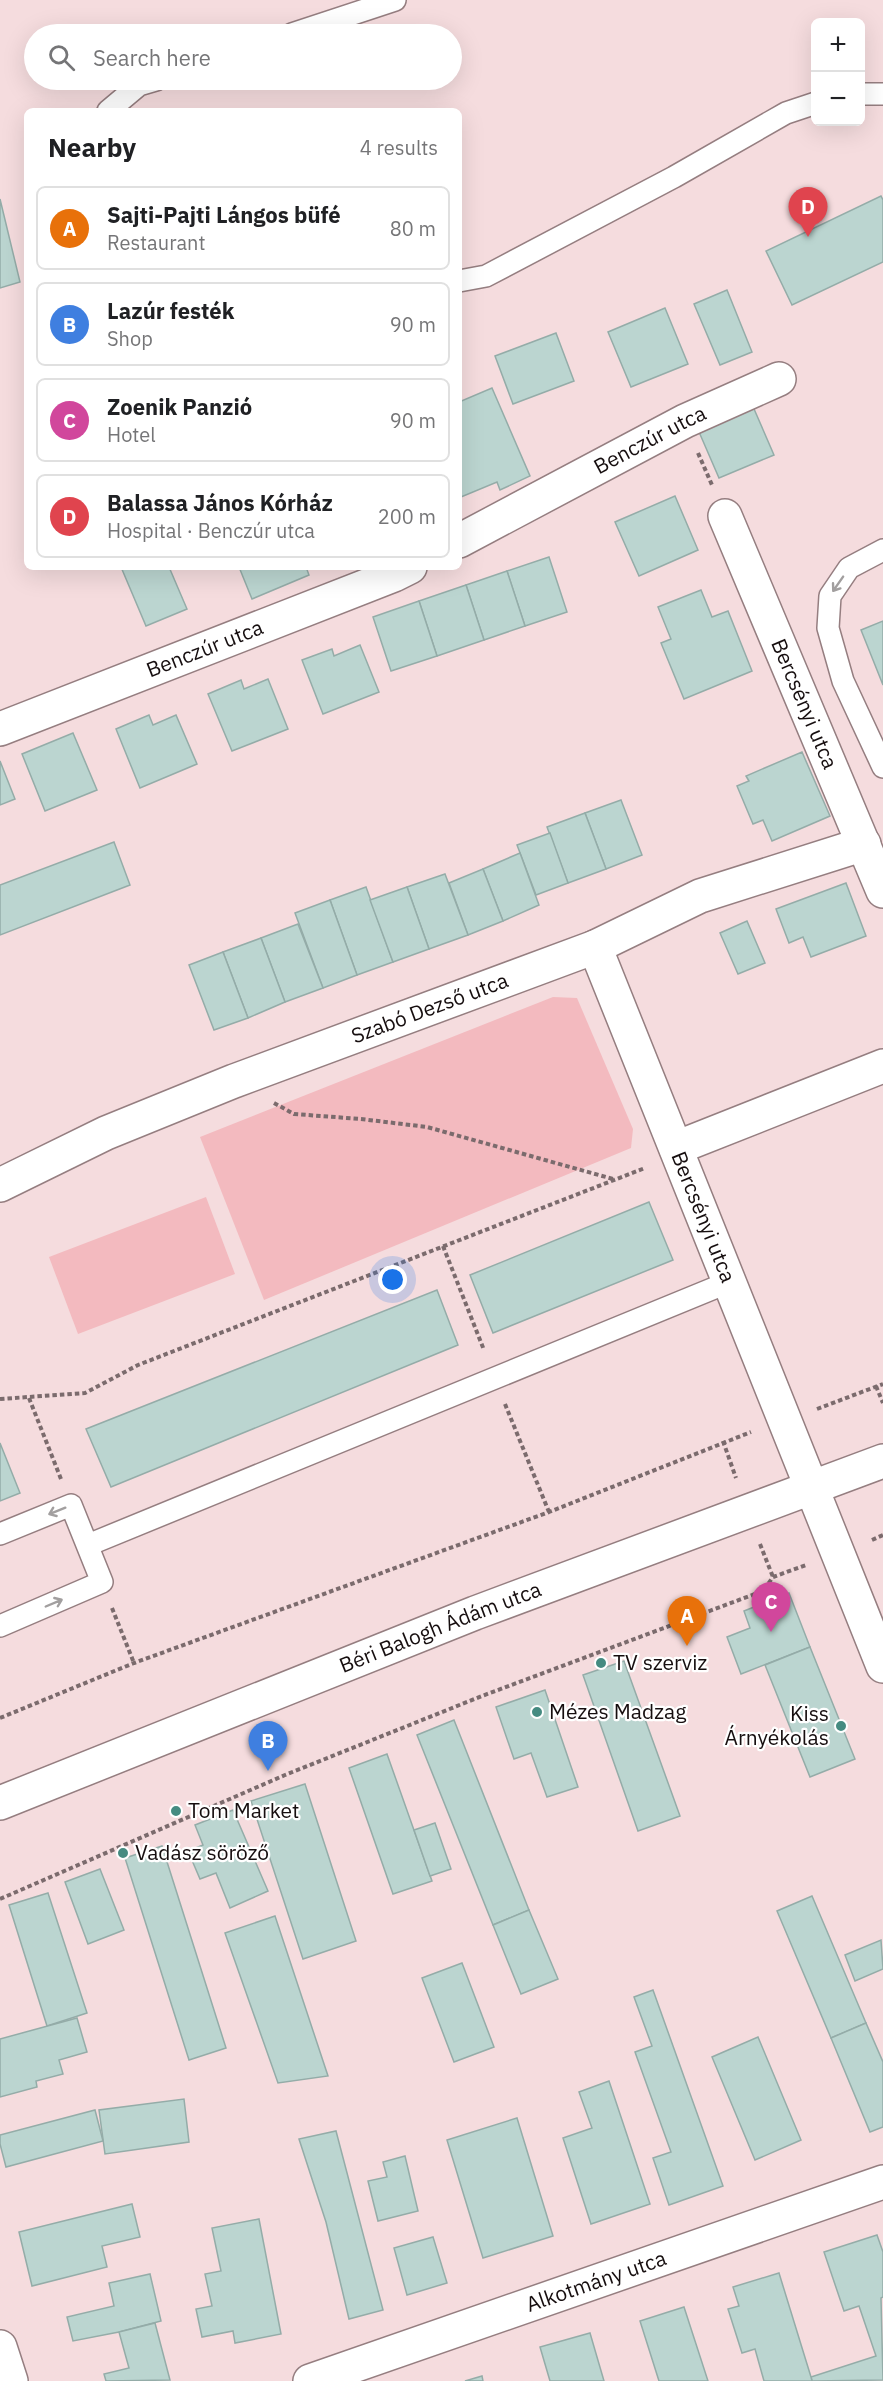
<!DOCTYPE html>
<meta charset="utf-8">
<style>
body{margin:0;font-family:"IBM Plex Sans",sans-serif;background:#f2f2f2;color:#202124}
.controls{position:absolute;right:18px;top:18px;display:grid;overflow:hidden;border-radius:9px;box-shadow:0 6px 24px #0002}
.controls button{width:54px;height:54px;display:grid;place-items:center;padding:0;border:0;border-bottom:2px solid #e0e0e0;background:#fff;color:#202124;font:30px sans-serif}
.you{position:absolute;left:393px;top:1280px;width:21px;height:21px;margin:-15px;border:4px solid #fff;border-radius:50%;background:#1a73e8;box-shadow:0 0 0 9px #1a73e833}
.badge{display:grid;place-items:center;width:39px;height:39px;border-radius:50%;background:#458b81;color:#fff;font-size:20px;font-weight:700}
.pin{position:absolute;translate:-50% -50px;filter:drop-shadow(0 2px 3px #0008)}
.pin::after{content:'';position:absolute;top:32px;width:21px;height:18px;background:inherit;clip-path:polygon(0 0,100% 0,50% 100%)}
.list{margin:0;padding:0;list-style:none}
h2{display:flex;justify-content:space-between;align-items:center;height:78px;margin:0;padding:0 24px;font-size:26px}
h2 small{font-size:20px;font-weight:400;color:#757577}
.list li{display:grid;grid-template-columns:39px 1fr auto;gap:18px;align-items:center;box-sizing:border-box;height:84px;margin:0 12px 12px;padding:0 12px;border:2px solid #e0e0e0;border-radius:9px}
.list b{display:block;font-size:22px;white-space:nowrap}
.list p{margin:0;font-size:20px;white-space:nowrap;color:#757577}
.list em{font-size:20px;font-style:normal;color:#757577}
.icon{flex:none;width:33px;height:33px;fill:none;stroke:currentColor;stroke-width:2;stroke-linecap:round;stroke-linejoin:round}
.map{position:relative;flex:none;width:883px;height:2381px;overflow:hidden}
.search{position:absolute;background:#fff;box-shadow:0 6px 24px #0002;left:24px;top:24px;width:438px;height:66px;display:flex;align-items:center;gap:15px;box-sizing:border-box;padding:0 21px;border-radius:33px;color:#757577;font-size:22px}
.panel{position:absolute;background:#fff;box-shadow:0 6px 24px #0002;left:24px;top:108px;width:438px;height:462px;border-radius:9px}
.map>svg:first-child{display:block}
.green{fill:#f3babf}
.building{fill:#bbd5d0;stroke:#94aca8;stroke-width:1.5}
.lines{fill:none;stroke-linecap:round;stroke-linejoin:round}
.lane-casing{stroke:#957e80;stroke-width:24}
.street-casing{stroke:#957e80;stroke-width:36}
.secondary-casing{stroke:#957e80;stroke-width:36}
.path{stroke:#7b6b6d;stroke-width:4;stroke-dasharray:4.5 3;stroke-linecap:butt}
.lane{stroke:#fff;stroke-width:21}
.street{stroke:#fff;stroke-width:33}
.secondary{stroke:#fff;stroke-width:33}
.oneway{stroke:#a29f9f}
.poi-dot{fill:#458b81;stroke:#fff;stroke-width:2}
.labels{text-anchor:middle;stroke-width:4.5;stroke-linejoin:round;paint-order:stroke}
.street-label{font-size:21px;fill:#160e0f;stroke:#fff}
.poi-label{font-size:21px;fill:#160e0f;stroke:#fff;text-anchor:start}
</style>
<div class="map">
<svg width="883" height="2381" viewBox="0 0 883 2381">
<rect width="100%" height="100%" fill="#f5dcde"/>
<g class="green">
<polygon points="553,997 577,998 633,1129 631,1148 264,1300 200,1137"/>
<polygon points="206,1197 235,1274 78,1334 49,1257"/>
</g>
<g class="building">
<polygon points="881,196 883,200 883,262 792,305 766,251"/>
<polygon points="0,199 20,282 0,288"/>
<polygon points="727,290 752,352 720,365 694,304"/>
<polygon points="665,308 688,364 631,387 608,332"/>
<polygon points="556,333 574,381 513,404 495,356"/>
<polygon points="492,388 530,476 500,490 497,482 461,497 459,492 459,402"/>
<polygon points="751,402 774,455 719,478 696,425"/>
<polygon points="675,496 698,550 639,576 615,522"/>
<polygon points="549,557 567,612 525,626 507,571"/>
<polygon points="121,567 169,567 187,609 146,626"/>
<polygon points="239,567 306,567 309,575 252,599"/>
<polygon points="507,571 525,626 484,640 466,585"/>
<polygon points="466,585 484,640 437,656 419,601"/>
<polygon points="701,590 712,617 728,611 752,671 684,699 661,643 671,639 658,607"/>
<polygon points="419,601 437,656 391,671 373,617"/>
<polygon points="883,621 883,685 861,630"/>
<polygon points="360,645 379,692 323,714 302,660 332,649 334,656"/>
<polygon points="268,679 288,729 232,751 208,694 241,680 244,689"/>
<polygon points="149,715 153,725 176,715 197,764 140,788 116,729"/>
<polygon points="73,733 97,790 45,811 22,754"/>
<polygon points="802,752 830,816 772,841 763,820 753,824 737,786 749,781 746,776"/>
<polygon points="0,761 15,799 0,805"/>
<polygon points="621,800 642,855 606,869 585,813"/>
<polygon points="585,813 606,869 568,883 547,827"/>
<polygon points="550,833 568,883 536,895 517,845"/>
<polygon points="114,842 130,885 0,935 0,885"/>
<polygon points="520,853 539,905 503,921 483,869"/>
<polygon points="483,869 503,921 468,935 449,883"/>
<polygon points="445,874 468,935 429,949 407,887"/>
<polygon points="846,883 866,936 811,957 803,937 789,943 776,909"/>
<polygon points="366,887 393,962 357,975 330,900"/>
<polygon points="407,887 429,949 393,962 370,900"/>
<polygon points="330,900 357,975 323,988 295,913"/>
<polygon points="747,921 765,963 738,974 720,933"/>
<polygon points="298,924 323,988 285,1002 261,938"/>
<polygon points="261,938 285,1002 248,1018 223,952"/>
<polygon points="223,952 248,1018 214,1030 189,965"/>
<polygon points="649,1202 673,1260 493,1333 470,1275"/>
<polygon points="437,1290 458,1345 111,1487 86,1429"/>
<polygon points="0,1443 20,1493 0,1501"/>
<polygon points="789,1593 810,1647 741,1674 727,1637 750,1628 744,1611"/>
<polygon points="810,1647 855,1759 810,1777 765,1665"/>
<polygon points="624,1661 680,1816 638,1831 583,1675"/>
<polygon points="545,1690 578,1787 547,1797 531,1753 514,1759 496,1707"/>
<polygon points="454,1720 529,1910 493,1925 417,1735"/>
<polygon points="387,1754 432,1881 393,1894 349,1768"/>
<polygon points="305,1784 356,1941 303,1959 251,1801"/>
<polygon points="233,1810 268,1891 230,1908 216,1873 200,1879 188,1851 203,1845 195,1825"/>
<polygon points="435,1823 451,1869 430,1876 414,1830"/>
<polygon points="162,1846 226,2048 189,2060 125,1858"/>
<polygon points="100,1869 124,1930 88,1944 65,1882"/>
<polygon points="48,1893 87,2013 47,2026 9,1905"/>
<polygon points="812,1896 866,2023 831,2038 777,1911"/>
<polygon points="529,1910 558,1979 521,1994 493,1925"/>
<polygon points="275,1916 328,2076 278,2083 225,1933"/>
<polygon points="881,1940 883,1969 855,1981 845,1955"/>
<polygon points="462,1963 494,2047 454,2062 422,1978"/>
<polygon points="653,1990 723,2186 669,2205 653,2158 671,2152 635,2052 652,2046 634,1997"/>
<polygon points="77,2018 87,2052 59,2060 63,2074 36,2081 37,2087 0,2097 0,2039"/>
<polygon points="866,2023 883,2062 883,2127 870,2132 831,2038"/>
<polygon points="758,2037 801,2140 755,2160 712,2057"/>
<polygon points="609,2081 650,2204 591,2224 563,2138 592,2128 579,2092"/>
<polygon points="184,2099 189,2142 105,2154 99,2110"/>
<polygon points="95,2110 103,2141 6,2167 0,2144 0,2135"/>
<polygon points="517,2118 553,2236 483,2258 447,2140"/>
<polygon points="336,2131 383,2310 349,2319 326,2222 299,2139"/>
<polygon points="405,2156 418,2211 378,2221 368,2181 387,2177 383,2162"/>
<polygon points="132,2204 140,2237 102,2246 107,2267 32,2286 19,2232"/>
<polygon points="259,2219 281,2334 235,2343 233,2331 202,2337 196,2309 212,2306 205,2274 221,2271 212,2228"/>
<polygon points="877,2235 883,2252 883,2297 881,2298 883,2380 812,2381 811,2377 876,2356 859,2306 844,2311 824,2252"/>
<polygon points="433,2237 447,2283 407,2295 394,2248"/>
<polygon points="779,2273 811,2377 812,2381 764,2381 755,2349 742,2353 728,2309 739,2306 733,2287"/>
<polygon points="150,2274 161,2321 119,2332 73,2341 67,2317 114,2306 109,2283"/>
<polygon points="684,2307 708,2381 659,2381 640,2321"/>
<polygon points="155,2323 170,2380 106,2381 104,2374 129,2368 119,2332"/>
<polygon points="590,2333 604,2381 550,2381 540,2347"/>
<polygon points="482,2376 483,2381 465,2381"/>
</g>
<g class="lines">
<defs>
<g id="lane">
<polyline points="292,34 395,0"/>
<polyline points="860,94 883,94"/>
<polyline points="108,111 139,85 156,80"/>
<polyline points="459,281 486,276 674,177 786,113 816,103"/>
<polyline points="883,550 849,568 830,596 828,628 843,681 883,767"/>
<polyline points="0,1534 71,1505 102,1582 0,1626"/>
<polyline points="88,1545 729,1282"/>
</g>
<g id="street">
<path id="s1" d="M725 516 883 891"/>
<path id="s2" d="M459 541 685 421 779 379"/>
<path id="s3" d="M0 729 394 575 410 567"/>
<path id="s4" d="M595 947 883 1666"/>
<polyline points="676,1148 883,1066"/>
<path id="s5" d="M0 1185 106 1133 234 1081 595 947 700 896 864 844"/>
<polyline points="0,2347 11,2381"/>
<path id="s6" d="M310 2381 883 2182"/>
</g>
<g id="secondary">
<path id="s7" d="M0 1803 475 1613 883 1461"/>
</g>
</defs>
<use href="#lane" class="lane-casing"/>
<use href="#street" class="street-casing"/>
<use href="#secondary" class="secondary-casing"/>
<g class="path">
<polyline points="698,453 712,485"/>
<polyline points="274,1103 294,1114 361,1119 427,1127 613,1179"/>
<polyline points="443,1246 484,1350"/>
<polyline points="876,1386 883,1403"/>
<polyline points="29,1398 61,1479"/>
<polyline points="0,1399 85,1393 138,1365 645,1168"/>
<polyline points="505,1404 549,1512"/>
<polyline points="817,1409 883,1384"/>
<polyline points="723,1441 736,1478"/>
<polyline points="872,1540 883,1535"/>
<polyline points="760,1544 773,1577"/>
<polyline points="112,1608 134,1663"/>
<polyline points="0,1718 134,1663 549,1512 751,1432"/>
<polyline points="0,1899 285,1775 482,1696 763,1591 773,1577 806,1565"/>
</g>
<use href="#lane" class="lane"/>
<use href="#street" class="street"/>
<use href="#secondary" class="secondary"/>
</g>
<defs><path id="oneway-shaft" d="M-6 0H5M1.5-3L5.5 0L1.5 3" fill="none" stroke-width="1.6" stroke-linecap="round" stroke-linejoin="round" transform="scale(1.5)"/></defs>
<g class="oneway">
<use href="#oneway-shaft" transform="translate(838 584) rotate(125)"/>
<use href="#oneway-shaft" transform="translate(57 1511) rotate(158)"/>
<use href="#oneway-shaft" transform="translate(54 1603) rotate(-23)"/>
</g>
<g class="poi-dot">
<circle cx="601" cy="1663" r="6"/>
<circle cx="537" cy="1712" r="6"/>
<circle cx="841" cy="1726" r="6"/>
<circle cx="176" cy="1811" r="6"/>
<circle cx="123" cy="1853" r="6"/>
</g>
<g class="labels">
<g class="street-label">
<text dy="7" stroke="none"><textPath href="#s2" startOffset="216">Benczúr utca</textPath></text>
<text dy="7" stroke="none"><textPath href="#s3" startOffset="220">Benczúr utca</textPath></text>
<text dy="7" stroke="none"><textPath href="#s1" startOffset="204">Bercsényi utca</textPath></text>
<text dy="7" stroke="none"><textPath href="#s5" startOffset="465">Szabó Dezső utca</textPath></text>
<text dy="7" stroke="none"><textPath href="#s4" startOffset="291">Bercsényi utca</textPath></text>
<text dy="7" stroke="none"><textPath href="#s7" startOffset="474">Béri Balogh Ádám utca</textPath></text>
<text dy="7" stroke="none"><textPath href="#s6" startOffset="303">Alkotmány utca</textPath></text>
</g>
<g class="poi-label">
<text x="613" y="1670">TV szerviz</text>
<text x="549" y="1719">Mézes Madzag</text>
<text x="829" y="1721" text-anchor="end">Kiss<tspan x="829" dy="24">Árnyékolás</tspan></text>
<text x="188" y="1818">Tom Market</text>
<text x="135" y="1860">Vadász söröző</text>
</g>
</g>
</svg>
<div class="controls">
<button>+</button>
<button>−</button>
</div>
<div class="you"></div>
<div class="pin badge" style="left:687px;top:1646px;background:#e8710a">A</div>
<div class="pin badge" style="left:268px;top:1771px;background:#3f7fe0">B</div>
<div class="pin badge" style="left:771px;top:1632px;background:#d1479c">C</div>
<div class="pin badge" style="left:808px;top:237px;background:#e0444e">D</div>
<div class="search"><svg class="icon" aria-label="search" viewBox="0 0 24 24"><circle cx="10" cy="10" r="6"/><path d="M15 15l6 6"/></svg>Search here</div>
<section class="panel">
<h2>Nearby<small>4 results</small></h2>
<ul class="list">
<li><span class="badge" style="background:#e8710a">A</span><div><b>Sajti-Pajti Lángos büfé</b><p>Restaurant</p></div><em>80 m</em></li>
<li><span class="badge" style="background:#3f7fe0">B</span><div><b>Lazúr festék</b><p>Shop</p></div><em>90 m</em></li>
<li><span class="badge" style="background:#d1479c">C</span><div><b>Zoenik Panzió</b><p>Hotel</p></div><em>90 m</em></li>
<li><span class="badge" style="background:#e0444e">D</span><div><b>Balassa János Kórház</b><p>Hospital · Benczúr utca</p></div><em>200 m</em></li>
</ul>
</section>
</div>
